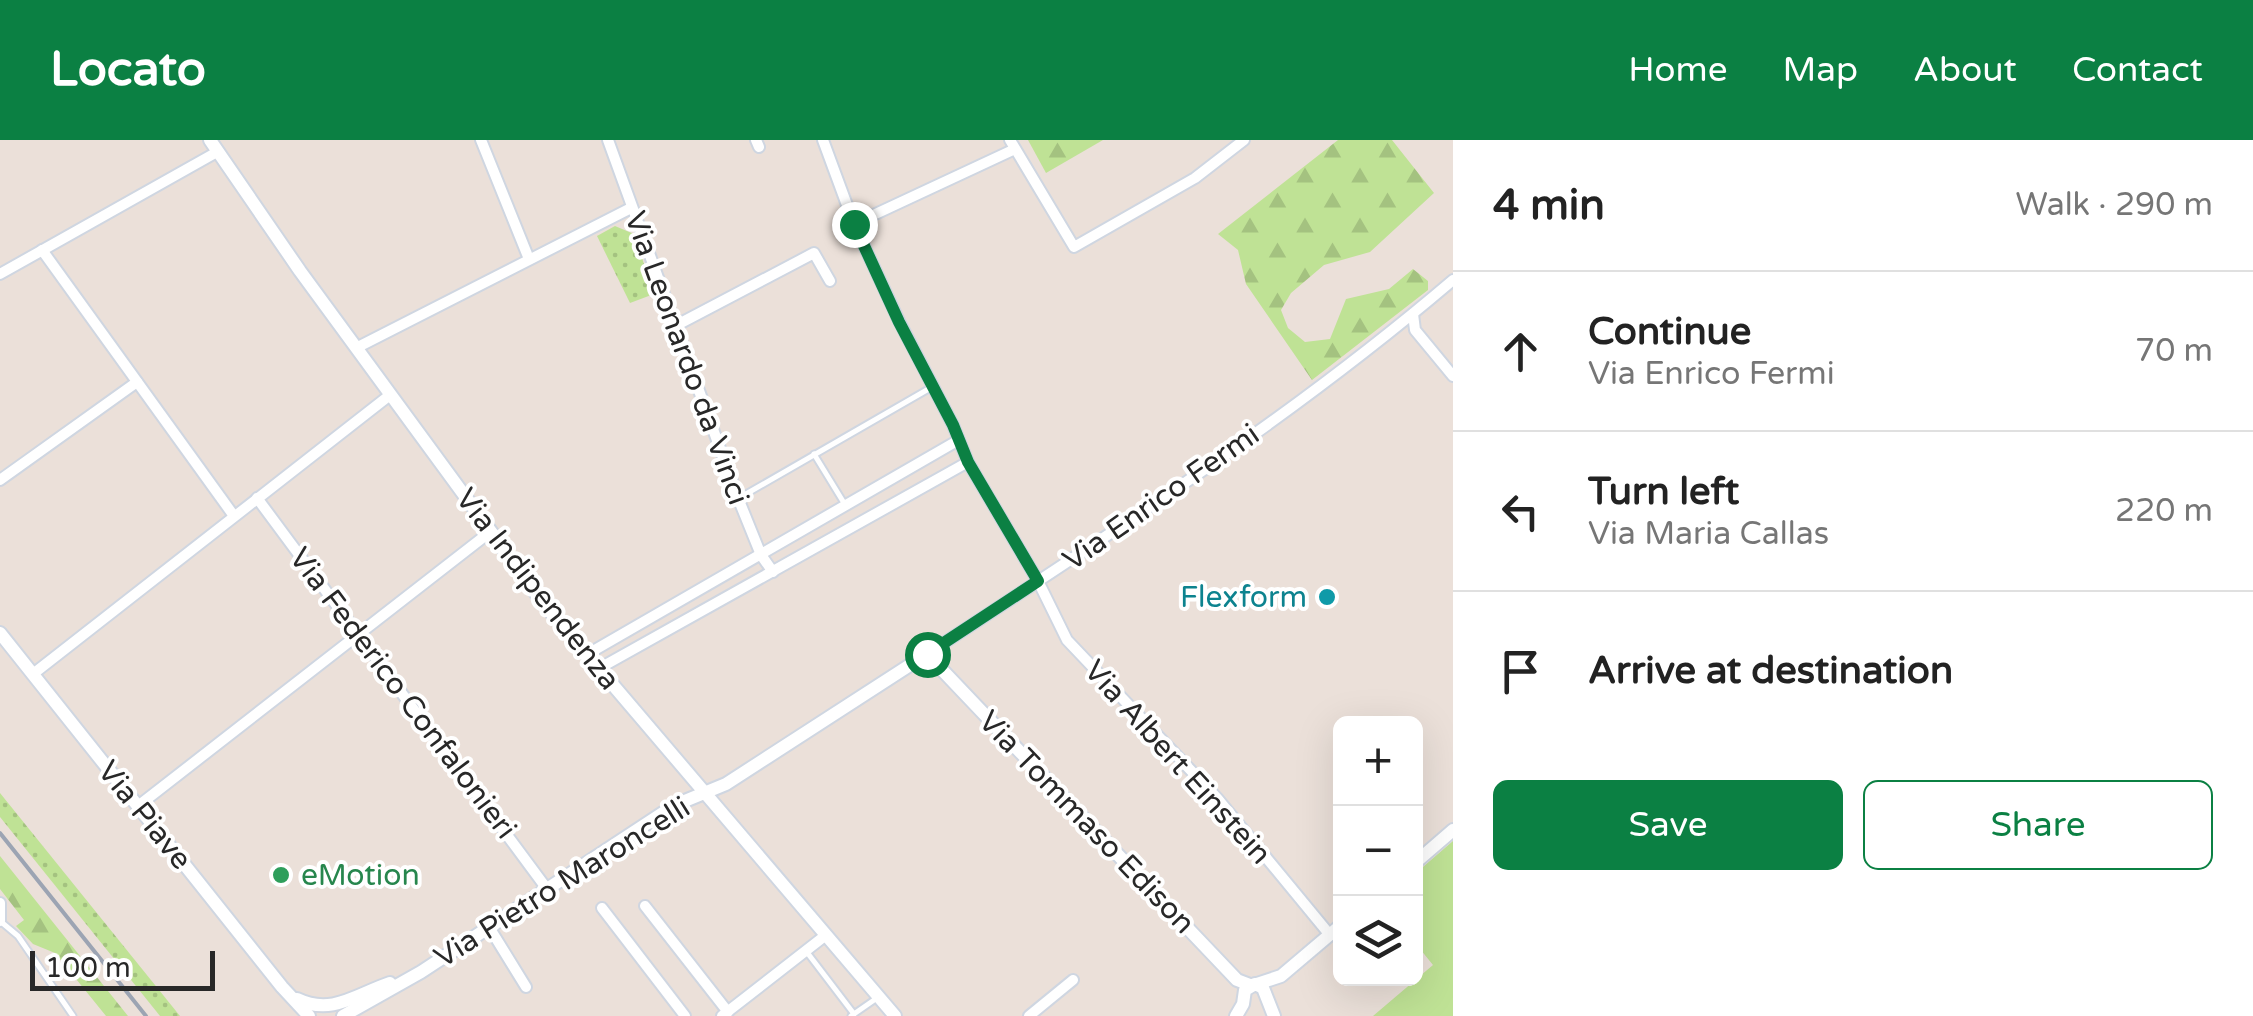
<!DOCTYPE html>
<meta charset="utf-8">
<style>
body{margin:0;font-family:"Varela Round",sans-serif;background:#f2f2f2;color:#222}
.controls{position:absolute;right:30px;bottom:30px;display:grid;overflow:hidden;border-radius:15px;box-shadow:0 10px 40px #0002}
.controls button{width:90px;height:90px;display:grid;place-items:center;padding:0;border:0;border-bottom:2px solid #e0e0e0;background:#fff;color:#222;font:50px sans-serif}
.scale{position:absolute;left:30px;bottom:25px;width:185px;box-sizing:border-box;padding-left:10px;border:5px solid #282828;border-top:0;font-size:28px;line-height:35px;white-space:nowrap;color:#282828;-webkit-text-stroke:8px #fff;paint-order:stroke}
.stop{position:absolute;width:30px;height:30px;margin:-22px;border:8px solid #0b8043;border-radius:50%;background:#fff}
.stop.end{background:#0b8043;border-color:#fff;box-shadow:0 2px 10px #0008}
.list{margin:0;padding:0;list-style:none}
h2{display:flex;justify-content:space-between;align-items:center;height:130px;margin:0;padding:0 40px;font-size:42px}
h2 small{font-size:32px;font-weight:400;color:#767676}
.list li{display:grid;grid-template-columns:65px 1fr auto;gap:30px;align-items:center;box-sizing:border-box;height:160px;padding:0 40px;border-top:2px solid #e0e0e0}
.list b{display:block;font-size:38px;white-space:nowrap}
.list p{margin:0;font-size:32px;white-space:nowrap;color:#767676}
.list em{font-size:32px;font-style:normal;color:#767676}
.actions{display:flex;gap:20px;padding:30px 40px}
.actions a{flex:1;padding:22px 0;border:2px solid #0b8043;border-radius:15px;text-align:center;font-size:35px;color:#0b8043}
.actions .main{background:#0b8043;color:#fff}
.icon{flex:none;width:55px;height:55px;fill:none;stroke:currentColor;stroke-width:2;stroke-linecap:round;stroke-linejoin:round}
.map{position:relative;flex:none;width:1453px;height:876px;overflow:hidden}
header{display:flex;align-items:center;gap:60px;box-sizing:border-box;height:140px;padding:0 50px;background:#0b8043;color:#fff}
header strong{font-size:48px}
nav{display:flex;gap:55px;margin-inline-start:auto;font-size:35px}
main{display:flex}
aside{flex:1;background:#fff}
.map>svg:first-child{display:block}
.grass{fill:url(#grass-dots)}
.forest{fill:url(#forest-firs)}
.park{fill:#bfe295}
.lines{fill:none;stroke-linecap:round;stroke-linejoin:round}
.service-casing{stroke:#cfd6e1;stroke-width:9}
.minor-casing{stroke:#cfd6e1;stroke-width:14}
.tertiary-casing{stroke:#cfd6e1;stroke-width:16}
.service{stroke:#fff;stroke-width:5}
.minor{stroke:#fff;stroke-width:10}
.tertiary{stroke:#fff;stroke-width:12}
.rail{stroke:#9ca4b3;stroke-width:4}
.route{stroke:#0b8043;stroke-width:12}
.culture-dot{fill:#0f9aa8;stroke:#fff;stroke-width:4}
.leisure-dot{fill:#2e9e5b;stroke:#fff;stroke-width:4}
.labels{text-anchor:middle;stroke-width:8;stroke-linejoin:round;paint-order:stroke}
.street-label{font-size:30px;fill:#282828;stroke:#fff}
.culture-label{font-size:30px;fill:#0d838f;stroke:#fff;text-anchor:end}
.leisure-label{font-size:30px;fill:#27864d;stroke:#fff;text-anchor:start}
</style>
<header>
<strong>Locato</strong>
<nav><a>Home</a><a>Map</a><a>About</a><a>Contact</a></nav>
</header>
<main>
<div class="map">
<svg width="1453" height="876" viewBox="0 0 1453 876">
<defs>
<pattern id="grass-dots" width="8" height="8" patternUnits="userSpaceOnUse" patternTransform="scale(2.5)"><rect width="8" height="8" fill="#bfe295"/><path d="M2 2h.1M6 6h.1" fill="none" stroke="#a4c280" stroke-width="1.8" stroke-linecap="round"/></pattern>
<pattern id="forest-firs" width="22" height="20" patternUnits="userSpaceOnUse" patternTransform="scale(2.5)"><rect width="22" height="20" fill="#bfe295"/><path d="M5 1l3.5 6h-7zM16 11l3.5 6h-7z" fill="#a4c280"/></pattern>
</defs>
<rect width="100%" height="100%" fill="#ebe0d9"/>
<g class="grass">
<polygon points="615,86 634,94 654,154 630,163 597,96"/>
<polygon points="0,653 180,876 160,876 0,677"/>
</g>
<g class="forest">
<polygon points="1028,0 1103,0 1046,33"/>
<polygon points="1338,0 1392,0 1434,53 1370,112 1324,125 1291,153 1281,170 1288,188 1305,202 1330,199 1346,159 1389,149 1413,129 1428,141 1428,150 1312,240 1246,144 1238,110 1218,94"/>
<polygon points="0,716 128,876 106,876 55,813 33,804 16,786 24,780 0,749"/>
</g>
<polygon class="park" points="1453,701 1453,876 1373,876 1433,825 1416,804 1416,733"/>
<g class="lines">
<defs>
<g id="service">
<polyline points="814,314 844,363"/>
<polyline points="739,358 932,247"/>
<polyline points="0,781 18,796 73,876"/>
<polyline points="806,811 854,874"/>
<polyline points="851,876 877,858"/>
</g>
<g id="minor">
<polyline points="481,0 529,119"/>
<polyline points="608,0 738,358 761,415 773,432"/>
<polyline points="756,0 759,7"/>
<polyline points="823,0 854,84 899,181 953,285 968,322 1038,441 1067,500 1217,658 1330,795"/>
<polyline points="1010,0 1074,107 1195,38 1244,0"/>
<polyline points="854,84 1015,9"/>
<polyline points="42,110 234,376"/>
<polyline points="0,134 217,12"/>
<polyline points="1413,174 1415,190 1453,236"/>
<polyline points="675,186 814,113 830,141"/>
<polyline points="356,208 631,68"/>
<polyline points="0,340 137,242"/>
<polyline points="257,358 547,749"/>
<path d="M927 514C1107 396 1289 280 1453 140"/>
<polyline points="586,515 957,301"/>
<polyline points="598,529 968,322"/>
<polyline points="33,534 390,255"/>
<polyline points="138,666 490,392"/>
<polyline points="0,763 0,781"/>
<polyline points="645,766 728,872"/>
<polyline points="602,768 685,876"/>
<polyline points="489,787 526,847"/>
<polyline points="722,876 826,795"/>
<polyline points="1029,876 1073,840"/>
</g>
<g id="tertiary">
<polyline points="210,0 300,131 544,464 895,876"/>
<polyline points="0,493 282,847 309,876"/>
<polyline points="1416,722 1453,690"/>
<polyline points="1257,844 1281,836 1340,786"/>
<path d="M297 859C332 876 357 854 390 843"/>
<polyline points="343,876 421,832 675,665 726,644 927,514 1237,840 1250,845"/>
<polyline points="1236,876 1243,864 1245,850 1255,844 1263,848 1274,876"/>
</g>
</defs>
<use href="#service" class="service-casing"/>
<use href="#minor" class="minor-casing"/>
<use href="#tertiary" class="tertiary-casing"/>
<use href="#service" class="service"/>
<use href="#minor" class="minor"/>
<use href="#tertiary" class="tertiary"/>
<polyline class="rail" points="0,693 146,876"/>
</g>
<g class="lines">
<polyline class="route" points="854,84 899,182 953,285 968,322 1038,441 927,514"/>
</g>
<circle class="culture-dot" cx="1327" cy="457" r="10"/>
<circle class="leisure-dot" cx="281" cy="735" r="10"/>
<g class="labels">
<g class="street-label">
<text transform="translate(687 218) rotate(70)" y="10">Via Leonardo da Vinci</text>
<text transform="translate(1161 357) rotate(-35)" y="10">Via Enrico Fermi</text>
<text transform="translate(538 449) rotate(52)" y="10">Via Indipendenza</text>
<text transform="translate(403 553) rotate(53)" y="10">Via Federico Confalonieri</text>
<text transform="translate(1178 622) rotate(48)" y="10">Via Albert Einstein</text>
<text transform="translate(145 675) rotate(51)" y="10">Via Piave</text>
<text transform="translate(1087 682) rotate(46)" y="10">Via Tommaso Edison</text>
<text transform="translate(562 742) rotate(-32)" y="10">Via Pietro Maroncelli</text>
</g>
<g class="culture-label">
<text x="1307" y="467">Flexform</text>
</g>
<g class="leisure-label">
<text x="301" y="745">eMotion</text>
</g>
</g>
</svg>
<div class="controls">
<button>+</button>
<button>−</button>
<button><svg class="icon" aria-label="layers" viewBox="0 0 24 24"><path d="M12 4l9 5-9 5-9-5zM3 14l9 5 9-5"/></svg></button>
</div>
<div class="scale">100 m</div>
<div class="stop" style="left:927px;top:514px"></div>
<div class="stop end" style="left:854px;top:84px"></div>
</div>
<aside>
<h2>4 min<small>Walk · 290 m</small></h2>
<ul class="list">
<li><svg class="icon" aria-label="ahead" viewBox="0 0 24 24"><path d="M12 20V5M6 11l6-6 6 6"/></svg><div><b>Continue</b><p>Via Enrico Fermi</p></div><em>70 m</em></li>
<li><svg class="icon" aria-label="left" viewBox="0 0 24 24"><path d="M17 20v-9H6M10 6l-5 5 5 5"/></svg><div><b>Turn left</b><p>Via Maria Callas</p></div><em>220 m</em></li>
<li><svg class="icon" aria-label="arrive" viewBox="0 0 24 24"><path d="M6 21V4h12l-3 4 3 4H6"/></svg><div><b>Arrive at destination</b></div></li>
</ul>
<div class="actions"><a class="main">Save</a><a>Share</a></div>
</aside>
</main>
